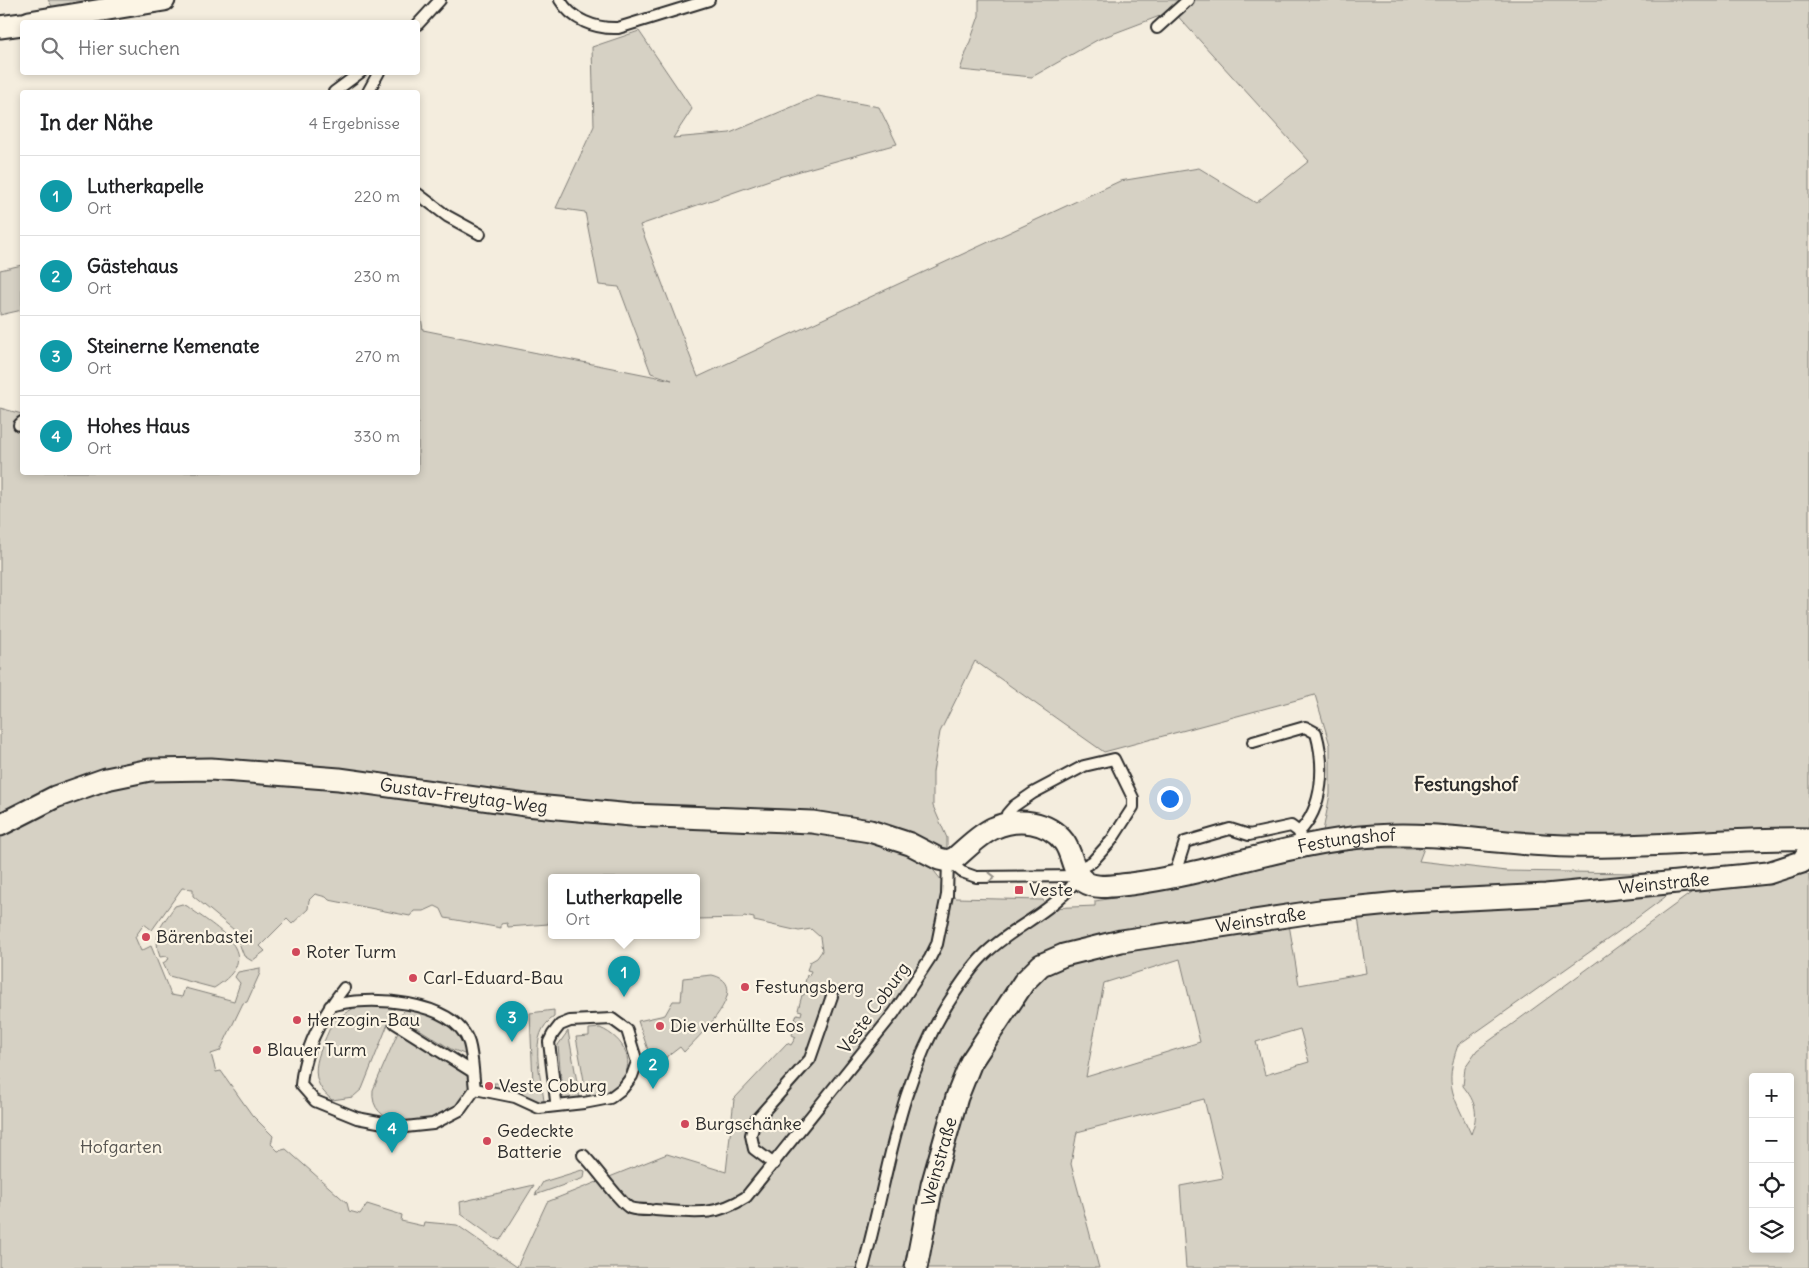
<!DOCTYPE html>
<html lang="de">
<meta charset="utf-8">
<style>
body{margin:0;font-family:Delius,sans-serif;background:#f6f6f6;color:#202124}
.controls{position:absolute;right:15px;bottom:15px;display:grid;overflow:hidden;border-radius:5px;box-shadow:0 2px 8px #0003}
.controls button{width:45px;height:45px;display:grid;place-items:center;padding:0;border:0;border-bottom:1px solid #e0e0e0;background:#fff;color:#202124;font:25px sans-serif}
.you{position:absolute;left:1169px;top:798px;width:18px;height:18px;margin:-12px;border:4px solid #fff;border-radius:50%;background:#1a73e8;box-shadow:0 0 0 8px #1a73e833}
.badge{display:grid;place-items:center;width:32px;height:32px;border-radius:50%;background:#0b8043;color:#fff;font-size:16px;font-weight:700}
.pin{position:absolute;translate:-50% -41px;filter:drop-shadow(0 1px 2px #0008)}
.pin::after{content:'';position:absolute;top:26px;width:18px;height:15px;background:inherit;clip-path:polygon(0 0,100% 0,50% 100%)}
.popup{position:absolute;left:548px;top:874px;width:152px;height:65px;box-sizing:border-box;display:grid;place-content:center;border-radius:5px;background:#fff;filter:drop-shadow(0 1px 4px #0005);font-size:16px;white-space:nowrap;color:#757577}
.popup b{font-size:19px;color:#202124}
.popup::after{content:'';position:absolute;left:50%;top:100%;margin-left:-10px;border:10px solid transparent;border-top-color:#fff}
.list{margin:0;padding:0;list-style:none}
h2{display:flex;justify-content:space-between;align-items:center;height:65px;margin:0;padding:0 20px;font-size:21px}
h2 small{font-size:16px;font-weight:400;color:#757577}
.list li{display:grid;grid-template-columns:32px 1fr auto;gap:15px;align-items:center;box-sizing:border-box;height:80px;padding:0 20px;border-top:1px solid #e0e0e0}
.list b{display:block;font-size:19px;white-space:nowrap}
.list p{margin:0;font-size:16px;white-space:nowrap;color:#757577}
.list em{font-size:16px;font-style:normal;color:#757577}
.icon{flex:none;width:28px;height:28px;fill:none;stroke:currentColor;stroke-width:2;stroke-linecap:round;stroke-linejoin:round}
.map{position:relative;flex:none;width:1809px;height:1268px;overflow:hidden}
.search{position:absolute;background:#fff;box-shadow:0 2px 8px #0003;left:20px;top:20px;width:400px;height:55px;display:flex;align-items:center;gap:12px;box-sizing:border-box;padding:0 18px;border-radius:5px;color:#757577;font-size:19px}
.panel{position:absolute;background:#fff;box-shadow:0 2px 8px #0003;left:20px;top:90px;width:400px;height:385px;border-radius:5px}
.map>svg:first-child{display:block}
.green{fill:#d6d1c4;stroke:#807e78;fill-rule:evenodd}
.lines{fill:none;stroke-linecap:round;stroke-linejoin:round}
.lane-casing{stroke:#2b2b2b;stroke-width:14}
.street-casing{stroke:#2b2b2b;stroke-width:25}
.lane{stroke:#fcf5e5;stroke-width:10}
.street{stroke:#fcf5e5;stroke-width:21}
.oneway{stroke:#949088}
.poi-dot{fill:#d1495b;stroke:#fcf5e5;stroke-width:2}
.labels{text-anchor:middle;stroke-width:4.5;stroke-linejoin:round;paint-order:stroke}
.street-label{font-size:18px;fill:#2b2b2b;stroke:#fcf5e5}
.poi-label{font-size:18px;fill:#2b2b2b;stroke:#fcf5e5;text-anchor:start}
.park-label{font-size:18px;fill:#565451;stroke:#fcf5e5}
.neighbourhood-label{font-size:19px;font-weight:bold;fill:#2b2b2b;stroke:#fcf5e5}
</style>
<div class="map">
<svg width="1809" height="1268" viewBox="0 0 1809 1268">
<rect width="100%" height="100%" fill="#f4edde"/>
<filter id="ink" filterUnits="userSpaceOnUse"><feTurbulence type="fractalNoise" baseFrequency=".02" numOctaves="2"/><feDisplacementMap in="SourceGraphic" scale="10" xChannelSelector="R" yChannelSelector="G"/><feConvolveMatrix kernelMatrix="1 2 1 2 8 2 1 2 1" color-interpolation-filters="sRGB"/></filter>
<g filter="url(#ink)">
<g class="green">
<polygon points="48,0 107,0 54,9"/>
<polygon points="979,0 1809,0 1809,839 1321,842 1330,794 1330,745 1315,695 1104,752 975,661 940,732 933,772 933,806 947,838 947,849 539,799 369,772 198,762 0,818 0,408 22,414 22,472 418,472 418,297 423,330 672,380 651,373 619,287 599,285 585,212 556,208 594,126 592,47 639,31 692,109 673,138 730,133 818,96 879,107 897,144 775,178 640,225 698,377 1120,181 1199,168 1256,203 1309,161 1173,11 1099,39 1032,77 960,70 979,16"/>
<polygon points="22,265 22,310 0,315 0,270"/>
<path d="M179 777 343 789 571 820 691 828 806 830 870 840 914 856 931 867 955 898 1043 900 1048 908 1095 906V901L1153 892 1330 852 1369 848H1424L1419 861 1506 871 1696 874 1618 932 1458 1045C1443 1087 1454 1096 1471 1134 1479 1114 1476 1102 1463 1086L1465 1067 1477 1050 1695 890 1800 868 1809 876V1268H1186L1180 1186 1223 1178 1204 1099 1077 1132 1071 1164 1099 1268H0V836L59 806 128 781ZM552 878H696L697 919 743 918 744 916 754 918V921L799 931 811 929 820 937 822 951 817 958 810 962 807 970 811 971 809 976 807 975 803 990 806 991 804 995H802L798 1010 802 1011 801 1015 797 1014 795 1020 801 1022 799 1026 794 1025 792 1035 796 1037 791 1045 787 1043 734 1099 726 1172 667 1154 547 1202 517 1267 457 1225 424 1222 423 1226 401 1221 402 1215 367 1204 360 1214 349 1211 347 1203 286 1149 278 1151 271 1144 273 1136 252 1115 221 1071 216 1072 211 1054 220 1051 243 1003 247 1002 260 973V968L238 972 235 977 240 983 234 1001 185 988 182 997 171 995 151 946 141 951 135 937 144 924 152 930 182 888 193 889V896L245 939 239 943 244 956 252 961 265 951 260 946 287 919 292 924 308 909 309 900 315 894 326 897 329 900 410 916 414 911H424L435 906 441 909 445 918 501 928V924L507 923 508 927 548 924 551 916ZM1356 903 1366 973 1299 985 1287 912ZM1180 959 1200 1042 1086 1077 1104 983ZM1300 1029 1309 1062 1265 1075 1256 1042ZM1753 1077H1790V1249H1753Z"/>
<path d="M182 904 187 906C217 929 268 954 214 988L169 976 163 963 169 959 167 956 160 957C152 933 162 925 175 906Z"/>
<path d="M712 975C755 985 698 1037 684 1052L680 1047 654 1067 638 1021 665 1015 673 1001H681L683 978Z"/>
<path d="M376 1005 394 1009 362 1089 353 1097 332 1100C302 1076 322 1050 333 1020L354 1008Z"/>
<path d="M405 1009C443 1017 453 1016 467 1055L451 1049 400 1017Z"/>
<path d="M554 1010V1017C527 1034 541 1075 544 1101L539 1102 514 1089H494V1083L533 1084 530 1013Z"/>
<path d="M600 1028C624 1038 639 1064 617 1085 609 1093 598 1094 587 1097L576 1037 589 1036V1029Z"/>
<path d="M399 1030 467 1073 474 1079 475 1089C467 1097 456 1112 446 1116 421 1126 369 1128 373 1090Z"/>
<polygon points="568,1031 580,1099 563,1101 558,1045"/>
<polygon points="582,1170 585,1171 584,1178 535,1195 543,1182"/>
<polygon points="534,1185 500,1240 494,1238 461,1214 460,1202"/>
</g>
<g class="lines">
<defs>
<g id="lane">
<path d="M560 0C572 20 595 29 618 28L709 0"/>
<polyline points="418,24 440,0"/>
<polyline points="1157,28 1188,0"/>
<polyline points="334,92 361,72"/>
<polyline points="368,92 379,72"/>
<polyline points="418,194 447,216 480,234"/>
<polyline points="19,425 22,422"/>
<path d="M1253 742 1305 727 1316 733C1325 765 1324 807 1299 832"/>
<polyline points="1005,824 1007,814 1014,806 1033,793 1084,766 1114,759 1133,798 1133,807 1111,841 1092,862 1076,870"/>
<polyline points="949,861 962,872 976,877 1079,876"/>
<polyline points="1174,877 1185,842 1230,829 1249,835 1291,826 1299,832 1302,846"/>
<path d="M330 1006C366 995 455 999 469 1043 473 1057 473 1074 475 1089L460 1110 433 1124 405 1127 357 1118 315 1101 301 1085C304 1048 321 1017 344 988"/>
<polyline points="395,1023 473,1072"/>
<polyline points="475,1089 515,1097 539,1108 584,1103 610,1098 623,1088 632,1076 637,1062 627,1030 612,1019 570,1021 560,1025 553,1034 549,1042 556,1101"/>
<path d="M583 1155C594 1165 621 1204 630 1208 636 1210 643 1210 649 1210"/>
<polyline points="774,1164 754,1149 751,1135 755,1121 810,1059 832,996"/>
<path d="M655 1210C692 1212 713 1218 746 1197L894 1013 930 958 937 944 947 895 948 861"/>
<path d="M863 1268C889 1175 896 1089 947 1005 958 988 969 970 983 956 1006 932 1038 919 1062 896 1069 891 1074 882 1079 876"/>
</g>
<g id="street">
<polyline points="29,22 164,0"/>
<polyline points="0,27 22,24"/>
<path id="s1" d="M0 825 55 797 106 779 150 770 211 769 339 779 526 805 631 815 812 822 870 831 910 844 939 859 948 861 955 858C967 848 980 834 994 828 1018 817 1048 821 1064 842 1073 854 1072 873 1085 882 1097 890 1116 885 1130 884 1212 874 1291 841 1374 836 1436 831 1506 845 1569 846 1649 849 1729 837 1809 839"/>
<path id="s2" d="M916 1268 932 1185 957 1097 971 1062 1024 982 1041 965 1064 955 1121 941 1320 911 1410 902 1546 895 1768 873 1802 862 1809 851"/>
</g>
</defs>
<use href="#lane" class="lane-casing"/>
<use href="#street" class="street-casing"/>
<use href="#lane" class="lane"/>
<use href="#street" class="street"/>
</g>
<defs><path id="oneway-chevron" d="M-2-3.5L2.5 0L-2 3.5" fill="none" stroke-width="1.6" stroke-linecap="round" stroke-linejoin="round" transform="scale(1.25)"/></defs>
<use class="oneway" href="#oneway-chevron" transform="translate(992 877)"/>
</g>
<g class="poi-dot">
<rect x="1014" y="885" width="10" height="10" rx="2.5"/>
<circle cx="146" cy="937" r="5"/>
<circle cx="296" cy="952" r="5"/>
<circle cx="413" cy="978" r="5"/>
<circle cx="745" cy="987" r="5"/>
<circle cx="297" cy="1020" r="5"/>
<circle cx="660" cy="1026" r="5"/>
<circle cx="257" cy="1050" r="5"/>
<circle cx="489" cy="1086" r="5"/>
<circle cx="685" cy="1124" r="5"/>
<circle cx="487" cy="1141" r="5"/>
</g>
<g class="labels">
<g class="street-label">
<text dy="6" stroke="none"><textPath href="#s1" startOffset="476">Gustav-Freytag-Weg</textPath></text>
<text dy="6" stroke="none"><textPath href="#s1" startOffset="1415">Festungshof</textPath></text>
<text dy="6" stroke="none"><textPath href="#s2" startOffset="964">Weinstraße</textPath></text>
<text dy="6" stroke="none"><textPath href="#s2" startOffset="559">Weinstraße</textPath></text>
<text transform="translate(874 1008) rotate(-54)" y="6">Veste Coburg</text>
<text dy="6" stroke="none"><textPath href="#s2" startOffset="109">Weinstraße</textPath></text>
</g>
<g class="poi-label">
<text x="1029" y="896">Veste</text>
<text x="156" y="943">Bärenbastei</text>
<text x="306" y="958">Roter Turm</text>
<text x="423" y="984">Carl-Eduard-Bau</text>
<text x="755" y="993">Festungsberg</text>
<text x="307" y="1026">Herzogin-Bau</text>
<text x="670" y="1032">Die verhüllte Eos</text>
<text x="267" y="1056">Blauer Turm</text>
<text x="499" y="1092">Veste Coburg</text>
<text x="695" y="1130">Burgschänke</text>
<text x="497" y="1137">Gedeckte<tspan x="497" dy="21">Batterie</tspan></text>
</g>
<g class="park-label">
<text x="121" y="1153">Hofgarten</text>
</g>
<g class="neighbourhood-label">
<text x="1466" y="791">Festungshof</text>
</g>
</g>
</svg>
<div class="controls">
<button>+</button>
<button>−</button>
<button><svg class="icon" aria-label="locate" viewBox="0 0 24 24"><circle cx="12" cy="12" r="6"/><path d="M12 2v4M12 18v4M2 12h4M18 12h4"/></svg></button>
<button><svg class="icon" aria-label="layers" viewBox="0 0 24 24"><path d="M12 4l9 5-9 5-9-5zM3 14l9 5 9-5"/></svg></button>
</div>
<div class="you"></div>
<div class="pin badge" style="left:624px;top:997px;background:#0f9aa8">1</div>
<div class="popup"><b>Lutherkapelle</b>Ort</div>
<div class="pin badge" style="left:653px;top:1089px;background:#0f9aa8">2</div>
<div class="pin badge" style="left:512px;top:1042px;background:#0f9aa8">3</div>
<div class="pin badge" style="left:392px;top:1153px;background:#0f9aa8">4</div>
<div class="search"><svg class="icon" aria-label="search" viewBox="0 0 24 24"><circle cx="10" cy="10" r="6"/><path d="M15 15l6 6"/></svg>Hier suchen</div>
<section class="panel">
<h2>In der Nähe<small>4 Ergebnisse</small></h2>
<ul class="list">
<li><span class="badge" style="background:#0f9aa8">1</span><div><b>Lutherkapelle</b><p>Ort</p></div><em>220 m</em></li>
<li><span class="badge" style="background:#0f9aa8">2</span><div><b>Gästehaus</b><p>Ort</p></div><em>230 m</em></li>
<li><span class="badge" style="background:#0f9aa8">3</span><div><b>Steinerne Kemenate</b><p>Ort</p></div><em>270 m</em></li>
<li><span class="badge" style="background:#0f9aa8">4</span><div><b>Hohes Haus</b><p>Ort</p></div><em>330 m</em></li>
</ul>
</section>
</div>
